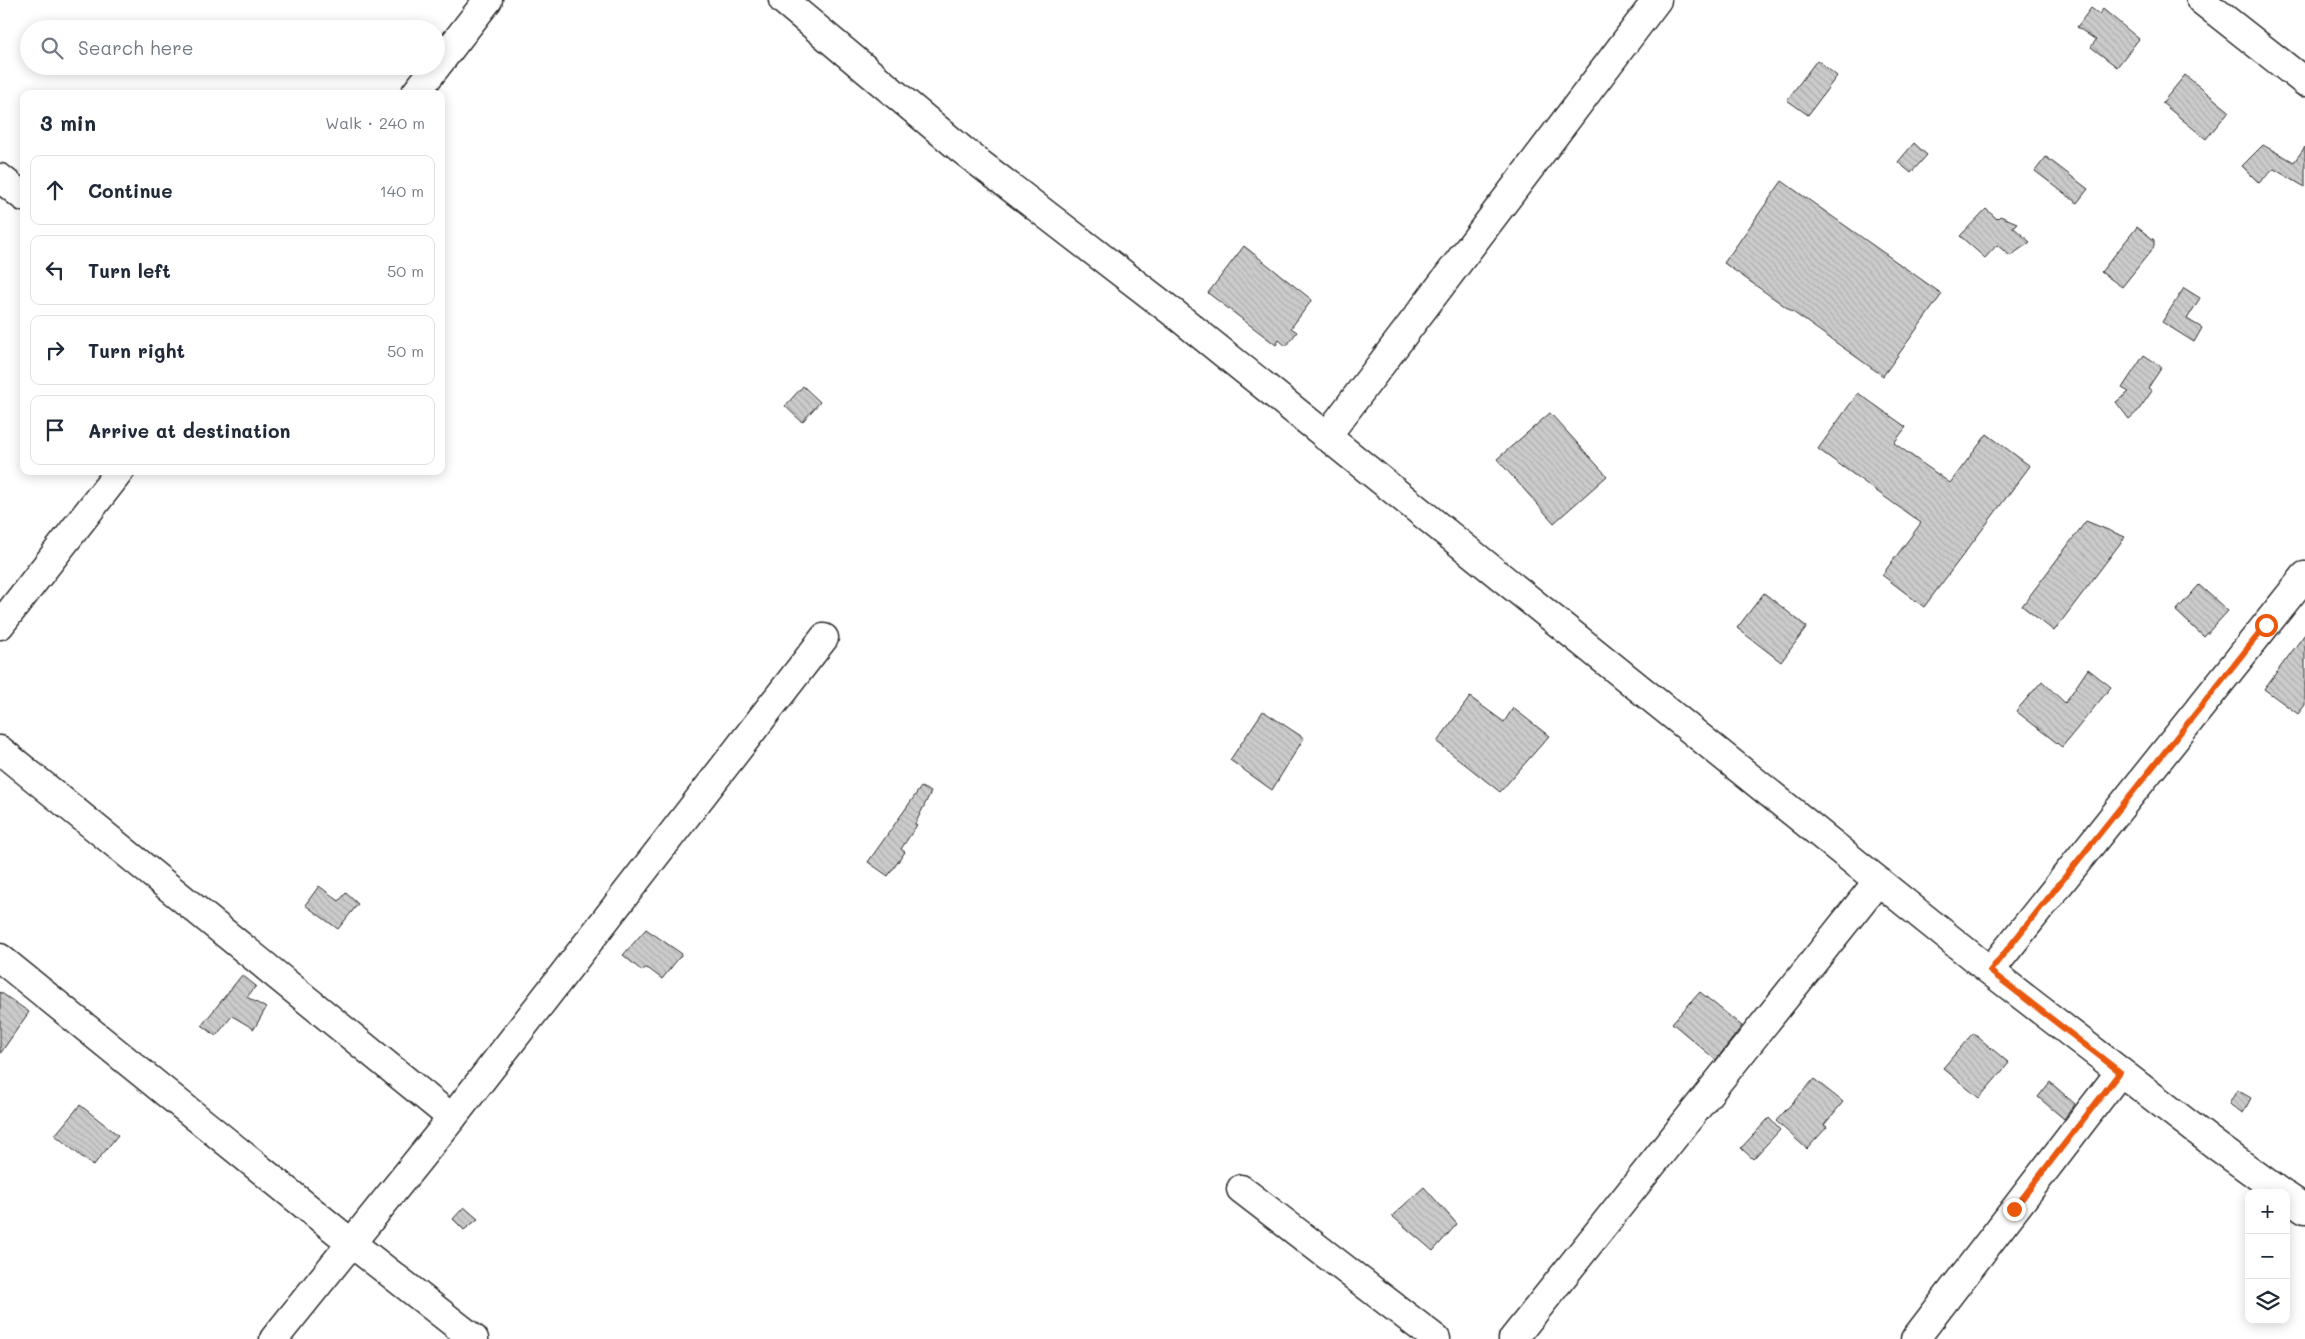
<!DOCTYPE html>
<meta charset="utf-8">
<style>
body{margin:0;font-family:Mali,sans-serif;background:#f2f2f3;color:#1f2937}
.controls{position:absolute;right:15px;bottom:15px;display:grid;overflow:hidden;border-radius:10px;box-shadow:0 2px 12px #0003}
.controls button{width:45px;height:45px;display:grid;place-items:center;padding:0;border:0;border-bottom:1px solid #e0e1e3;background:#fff;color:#1f2937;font:25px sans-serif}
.stop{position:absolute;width:15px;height:15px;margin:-11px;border:4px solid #ea580c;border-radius:50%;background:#fff}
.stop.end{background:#ea580c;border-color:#fff;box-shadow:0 1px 5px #0008}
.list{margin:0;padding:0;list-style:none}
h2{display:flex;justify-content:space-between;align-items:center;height:65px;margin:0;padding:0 20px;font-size:21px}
h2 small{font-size:16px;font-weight:400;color:#747a83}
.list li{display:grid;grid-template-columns:32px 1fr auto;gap:15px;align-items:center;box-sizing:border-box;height:70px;margin:0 10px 10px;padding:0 10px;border:1px solid #e0e1e3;border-radius:10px}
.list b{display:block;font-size:19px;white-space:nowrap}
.list em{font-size:16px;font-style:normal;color:#747a83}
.icon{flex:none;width:28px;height:28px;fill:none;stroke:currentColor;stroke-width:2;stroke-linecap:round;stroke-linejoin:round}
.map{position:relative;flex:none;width:2305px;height:1339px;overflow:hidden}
.search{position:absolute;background:#fff;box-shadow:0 2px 12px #0003;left:20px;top:20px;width:425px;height:55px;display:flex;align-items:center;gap:12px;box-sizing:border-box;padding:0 18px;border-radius:28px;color:#747a83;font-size:19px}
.panel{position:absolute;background:#fff;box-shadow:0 2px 12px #0003;left:20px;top:90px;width:425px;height:385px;border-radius:10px}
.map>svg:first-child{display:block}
.building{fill:url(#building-back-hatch);stroke:#2b2b2b}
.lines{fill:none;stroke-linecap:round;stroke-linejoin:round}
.minor-casing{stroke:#2b2b2b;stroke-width:31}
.minor{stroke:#fff;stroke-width:28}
.route{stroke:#ea580c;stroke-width:6}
</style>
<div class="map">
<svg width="2305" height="1339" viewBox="0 0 2305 1339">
<defs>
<pattern id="building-back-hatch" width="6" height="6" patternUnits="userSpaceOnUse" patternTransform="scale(1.25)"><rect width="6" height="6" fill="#cbcbcb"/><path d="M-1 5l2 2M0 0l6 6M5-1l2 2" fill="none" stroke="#aeaeae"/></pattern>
</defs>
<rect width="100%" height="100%" fill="#fff"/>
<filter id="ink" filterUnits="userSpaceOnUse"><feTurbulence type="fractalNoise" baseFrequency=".02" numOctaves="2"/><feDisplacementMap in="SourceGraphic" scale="10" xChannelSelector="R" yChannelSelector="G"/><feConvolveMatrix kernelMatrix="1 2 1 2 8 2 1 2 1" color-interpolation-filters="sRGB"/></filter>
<g filter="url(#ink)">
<g class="building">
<polygon points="2091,8 2099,14 2103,9 2139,39 2117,67 2091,47 2096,40 2077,27"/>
<polygon points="1817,60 1837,76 1808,115 1787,100"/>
<polygon points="2185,75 2229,111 2206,139 2162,103"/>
<polygon points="1914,143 1927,155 1911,173 1898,162"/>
<polygon points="2263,145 2294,162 2305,147 2305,187 2274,169 2259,183 2242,166"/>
<polygon points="2046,157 2088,189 2077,203 2035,171"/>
<polygon points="1782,181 1942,294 1883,376 1724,263"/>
<polygon points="1986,209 1997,219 2000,216 2017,223 2013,227 2030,242 2010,256 1997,245 1985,258 1960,236"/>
<polygon points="2137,227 2154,240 2154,247 2122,287 2101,272"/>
<polygon points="1244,246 1312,300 1291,328 1297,332 1286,346 1279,340 1276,345 1208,293"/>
<polygon points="2184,288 2200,298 2187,319 2202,328 2194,342 2162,322"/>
<polygon points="2144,355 2162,367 2148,388 2152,391 2138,411 2129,419 2116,402 2129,392 2122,388"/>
<polygon points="803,386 820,402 802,422 785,406"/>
<polygon points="1858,393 1906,427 1894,443 1950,483 1987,434 2030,466 1924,607 1882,575 1921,523 1818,449"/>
<polygon points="1550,413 1607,476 1554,523 1497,459"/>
<polygon points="2086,521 2125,537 2054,631 2022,606"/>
<polygon points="2199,585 2228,611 2204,637 2176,611"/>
<polygon points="1764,593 1807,627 1781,662 1737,628"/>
<polygon points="2305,634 2305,705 2298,714 2264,689"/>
<polygon points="2088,669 2111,687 2062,747 2016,711 2042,681 2065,703"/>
<polygon points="1470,697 1504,722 1513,708 1549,736 1500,792 1437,742"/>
<polygon points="1263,711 1304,738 1272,790 1230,760"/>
<polygon points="921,787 931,792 915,824 917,825 901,849 905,852 888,876 868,862"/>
<polygon points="319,886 339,901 346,893 358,904 338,929 305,905"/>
<polygon points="646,929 682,954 662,979 649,969 645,968 642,971 623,955"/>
<polygon points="242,975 256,986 247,997 266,1008 254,1029 232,1016 216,1036 202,1025"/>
<polygon points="0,992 29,1012 0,1054"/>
<polygon points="1700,992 1742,1026 1716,1060 1672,1023"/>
<polygon points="1973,1033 2009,1063 1979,1098 1943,1068"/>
<polygon points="1814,1079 1843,1102 1824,1125 1827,1127 1807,1149 1776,1121"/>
<polygon points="2050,1082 2075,1104 2064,1119 2038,1097"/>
<polygon points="2237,1090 2251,1098 2243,1113 2229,1104"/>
<polygon points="80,1105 118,1135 93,1166 55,1135"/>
<polygon points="1769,1118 1780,1130 1753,1159 1741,1148"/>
<polygon points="1424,1187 1457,1224 1433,1251 1392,1216"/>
<polygon points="464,1207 478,1219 464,1230 453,1219"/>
</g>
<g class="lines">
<defs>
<g id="minor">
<polyline points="783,0 961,149 1175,314 1990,971 2218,1147 2281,1193"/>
<polyline points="2201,0 2305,82"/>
<polyline points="415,94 488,0"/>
<polyline points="0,178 24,197"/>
<polyline points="1326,437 1657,0"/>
<polyline points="0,625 120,471"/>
<polyline points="0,750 452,1118"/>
<polyline points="0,958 350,1242 474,1339"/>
<polyline points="1990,971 2305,576"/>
<polyline points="1241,1189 1436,1339"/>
<polyline points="2286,1196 2305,1209"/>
<polyline points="274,1339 452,1118 824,638"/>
<polyline points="1513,1339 1878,881"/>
<polyline points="1915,1339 2120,1072"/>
</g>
</defs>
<use href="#minor" class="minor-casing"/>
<use href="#minor" class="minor"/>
</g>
</g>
<g class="lines" filter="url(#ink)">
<polyline class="route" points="2014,1209 2120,1072 1990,971 2266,625"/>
</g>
</svg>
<div class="controls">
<button>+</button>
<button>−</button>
<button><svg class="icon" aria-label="layers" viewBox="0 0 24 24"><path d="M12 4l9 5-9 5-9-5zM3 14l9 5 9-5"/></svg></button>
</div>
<div class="stop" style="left:2266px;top:625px"></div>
<div class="stop end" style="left:2014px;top:1209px"></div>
<div class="search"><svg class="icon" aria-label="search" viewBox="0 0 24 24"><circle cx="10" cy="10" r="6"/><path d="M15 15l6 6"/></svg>Search here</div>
<section class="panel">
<h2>3 min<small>Walk · 240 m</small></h2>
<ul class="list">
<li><svg class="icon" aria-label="ahead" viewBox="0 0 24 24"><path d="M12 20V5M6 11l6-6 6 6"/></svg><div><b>Continue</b></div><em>140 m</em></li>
<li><svg class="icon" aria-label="left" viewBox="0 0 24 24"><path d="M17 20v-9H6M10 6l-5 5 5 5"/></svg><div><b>Turn left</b></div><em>50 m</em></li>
<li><svg class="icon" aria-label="right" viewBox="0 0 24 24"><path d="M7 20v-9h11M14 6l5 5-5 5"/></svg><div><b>Turn right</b></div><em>50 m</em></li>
<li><svg class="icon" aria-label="arrive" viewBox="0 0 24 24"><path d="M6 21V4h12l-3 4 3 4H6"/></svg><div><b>Arrive at destination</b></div></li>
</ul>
</section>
</div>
